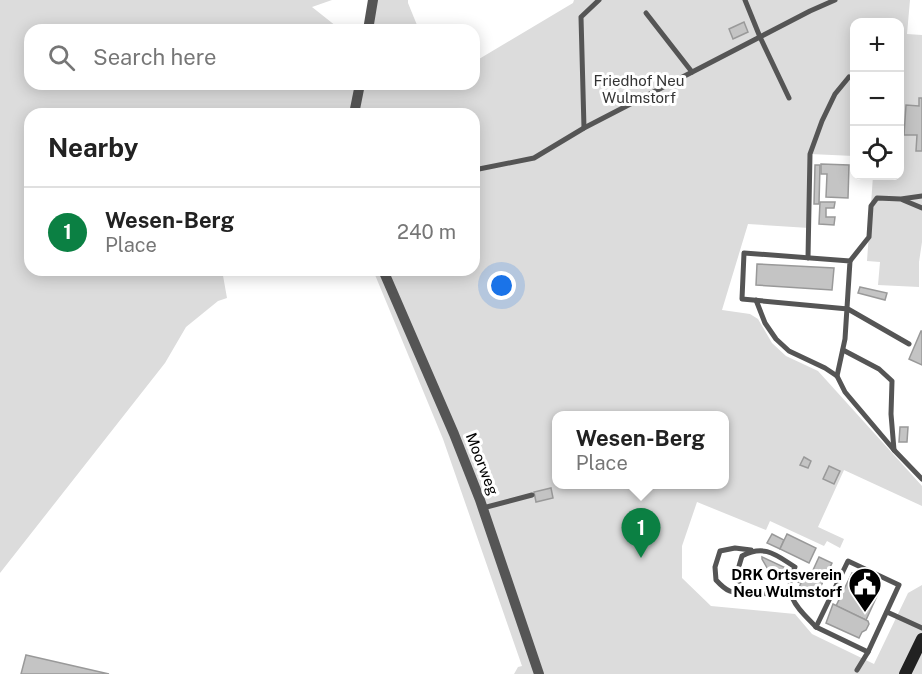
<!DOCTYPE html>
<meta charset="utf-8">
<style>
body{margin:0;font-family:"Public Sans",sans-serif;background:#f2f2f2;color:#222}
.controls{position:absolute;right:18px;top:18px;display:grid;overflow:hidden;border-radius:12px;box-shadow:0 3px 15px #0003}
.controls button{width:54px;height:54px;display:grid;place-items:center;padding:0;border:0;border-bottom:2px solid #e0e0e0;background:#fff;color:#222;font:30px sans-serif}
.you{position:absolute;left:502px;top:286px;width:21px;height:21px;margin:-15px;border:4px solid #fff;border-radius:50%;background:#1a73e8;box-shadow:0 0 0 9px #1a73e833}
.badge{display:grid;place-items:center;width:39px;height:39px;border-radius:50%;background:#0b8043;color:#fff;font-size:20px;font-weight:700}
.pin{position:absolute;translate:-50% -50px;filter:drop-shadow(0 2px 3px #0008)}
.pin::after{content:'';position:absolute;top:32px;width:21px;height:18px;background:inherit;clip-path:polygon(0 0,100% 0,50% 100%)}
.popup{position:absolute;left:552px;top:411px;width:177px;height:78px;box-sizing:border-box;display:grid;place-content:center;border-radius:12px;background:#fff;filter:drop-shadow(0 2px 4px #0005);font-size:20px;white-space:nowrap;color:#767676}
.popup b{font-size:22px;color:#222}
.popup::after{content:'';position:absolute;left:50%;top:100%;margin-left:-12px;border:12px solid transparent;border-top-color:#fff}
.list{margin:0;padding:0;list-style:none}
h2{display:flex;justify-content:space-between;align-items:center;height:78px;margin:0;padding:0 24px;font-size:26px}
h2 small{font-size:20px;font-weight:400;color:#767676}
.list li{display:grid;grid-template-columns:39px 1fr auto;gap:18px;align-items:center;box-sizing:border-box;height:90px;padding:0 24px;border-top:2px solid #e0e0e0}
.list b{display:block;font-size:22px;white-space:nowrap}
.list p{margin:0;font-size:20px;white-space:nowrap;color:#767676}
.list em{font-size:20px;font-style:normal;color:#767676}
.icon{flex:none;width:33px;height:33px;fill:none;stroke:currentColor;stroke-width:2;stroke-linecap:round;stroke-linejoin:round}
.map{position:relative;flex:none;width:922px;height:674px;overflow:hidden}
.search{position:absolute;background:#fff;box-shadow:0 3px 15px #0003;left:24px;top:24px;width:456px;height:66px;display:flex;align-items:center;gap:15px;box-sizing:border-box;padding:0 21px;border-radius:18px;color:#767676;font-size:22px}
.panel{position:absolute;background:#fff;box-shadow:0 3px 15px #0003;left:24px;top:108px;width:456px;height:168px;border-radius:18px}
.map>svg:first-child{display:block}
.green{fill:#dcdcdc;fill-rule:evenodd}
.building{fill:#c4c4c4;stroke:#999;stroke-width:1.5}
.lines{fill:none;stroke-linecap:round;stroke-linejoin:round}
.service{stroke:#555;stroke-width:5}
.minor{stroke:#555;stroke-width:10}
.secondary{stroke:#222;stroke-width:12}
.labels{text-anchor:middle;stroke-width:6;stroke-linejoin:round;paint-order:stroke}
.park-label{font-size:15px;fill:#333;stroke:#fff}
.street-label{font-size:15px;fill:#000;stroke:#fff}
.poi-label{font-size:15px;font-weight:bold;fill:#000;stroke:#fff;text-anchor:end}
</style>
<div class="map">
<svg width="922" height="674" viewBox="0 0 922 674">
<rect width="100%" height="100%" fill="#fff"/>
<g class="green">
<path d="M0 0H332L312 7 341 30H30V84H474V62L573 3 574 0H910L907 34 922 35V242L919 262V287L878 285 880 262 867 261 873 176H900V22H854V156L810 154 809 228 748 224 722 310 750 314 758 319 772 343 786 356 818 371 922 486V506L844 470 818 527 844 539 840 548 827 541 824 546 770 521 766 530 697 502 682 546V578L711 606 795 614 812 634 874 664 908 593 922 585V674H514L518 667 522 666 443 439 373 270H474V114H30V270H222L227 298 218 301 186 327 165 363 0 573ZM557 416H725V484H557Z"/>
<polygon points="374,0 408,0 408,3 419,30 368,30"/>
</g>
<g class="building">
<polygon points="744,22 748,32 733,39 729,29"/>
<polygon points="900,42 903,42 900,95"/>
<polygon points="854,48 854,93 852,92"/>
<polygon points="919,98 922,98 922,151 916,151 917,135 904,135 906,105 919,106"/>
<polygon points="821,164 849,165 848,198 826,197 827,174 821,174"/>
<polygon points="815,165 820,165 819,204 814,204"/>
<polygon points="820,202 835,202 834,208 826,208 826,217 835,217 834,225 819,224"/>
<polygon points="757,264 834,268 832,290 756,285"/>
<polygon points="860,287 887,293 885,300 858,293"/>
<polygon points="921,331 922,331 922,365 909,359"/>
<polygon points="900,427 908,427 907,442 899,442"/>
<polygon points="804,457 811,461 808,468 800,465"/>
<polygon points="829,466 840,471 834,484 823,479"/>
<polygon points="551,488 553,498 536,502 534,492"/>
<polygon points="772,534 784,540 780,549 767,543"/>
<polygon points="787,534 816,548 809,563 780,549"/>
<polygon points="762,557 788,569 783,579 770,573 762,559"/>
<polygon points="819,557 832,563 818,592 816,591 812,598 798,590 801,583 798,582 800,578 808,581"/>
<polygon points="852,573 881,587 866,620 836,606"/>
<polygon points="833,604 868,621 869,624 866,630 862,632 859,638 826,623"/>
<polygon points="26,655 109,674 21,674"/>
</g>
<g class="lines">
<g class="service">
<polyline points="745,0 760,37 789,98"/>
<polyline points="646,13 692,72"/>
<polyline points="584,128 581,17 599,0"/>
<polyline points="474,170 534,158 584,128 810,11 835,0"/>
<polyline points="903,200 922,208"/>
<polyline points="808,258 810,154 822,121 835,94 849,77"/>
<polyline points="850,261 869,237 871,206 877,198 901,199 922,196"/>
<polyline points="756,300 765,323 776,339 789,351 825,368 837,376 845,392 894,450 922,479"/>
<polyline points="843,350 879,369 892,381 891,414 894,450"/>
<polyline points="837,376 845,339 850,261 744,253 742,299 848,309 909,344"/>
<polyline points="483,508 532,495"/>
<polygon points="848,561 899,585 868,652 816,627"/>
<path d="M789 591 776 594 747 593C733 579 737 573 742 556 765 544 776 555 795 567 782 596 797 607 816 627"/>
<path d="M747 593C731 593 727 592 716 580L715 567 720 551 735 548 751 550"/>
<polyline points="887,612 922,628"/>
<polyline points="857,670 868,652"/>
</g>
<g class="minor">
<polyline points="368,30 373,0"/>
<polyline points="354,114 360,84"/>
<polyline points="383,270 454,434 480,500 539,674"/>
</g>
<polyline class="secondary" points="905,674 922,639"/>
</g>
<defs>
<symbol id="civic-pin" viewBox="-11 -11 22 30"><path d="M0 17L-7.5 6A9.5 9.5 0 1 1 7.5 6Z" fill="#000" stroke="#fff"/><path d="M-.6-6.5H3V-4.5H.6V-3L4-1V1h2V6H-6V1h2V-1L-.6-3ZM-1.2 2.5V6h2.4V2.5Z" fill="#fff"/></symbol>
</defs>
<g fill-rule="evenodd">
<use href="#civic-pin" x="846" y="565" width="38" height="52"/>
</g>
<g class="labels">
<g class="park-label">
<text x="639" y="86">Friedhof Neu<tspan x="639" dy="17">Wulmstorf</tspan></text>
</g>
<g class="street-label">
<text transform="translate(482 464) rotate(69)" y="5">Moorweg</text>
</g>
<g class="poi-label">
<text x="842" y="580">DRK Ortsverein<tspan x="842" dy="17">Neu Wulmstorf</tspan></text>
</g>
</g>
</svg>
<div class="controls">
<button>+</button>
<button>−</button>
<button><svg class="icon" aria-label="locate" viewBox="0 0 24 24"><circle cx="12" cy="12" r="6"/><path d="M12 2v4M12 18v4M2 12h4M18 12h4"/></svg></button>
</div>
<div class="you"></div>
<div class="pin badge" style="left:641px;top:558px">1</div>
<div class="popup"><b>Wesen-Berg</b>Place</div>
<div class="search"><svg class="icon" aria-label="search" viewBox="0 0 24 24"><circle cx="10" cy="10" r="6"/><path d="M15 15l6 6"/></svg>Search here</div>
<section class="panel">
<h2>Nearby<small></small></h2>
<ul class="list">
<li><span class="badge">1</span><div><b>Wesen-Berg</b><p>Place</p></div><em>240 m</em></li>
</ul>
</section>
</div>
